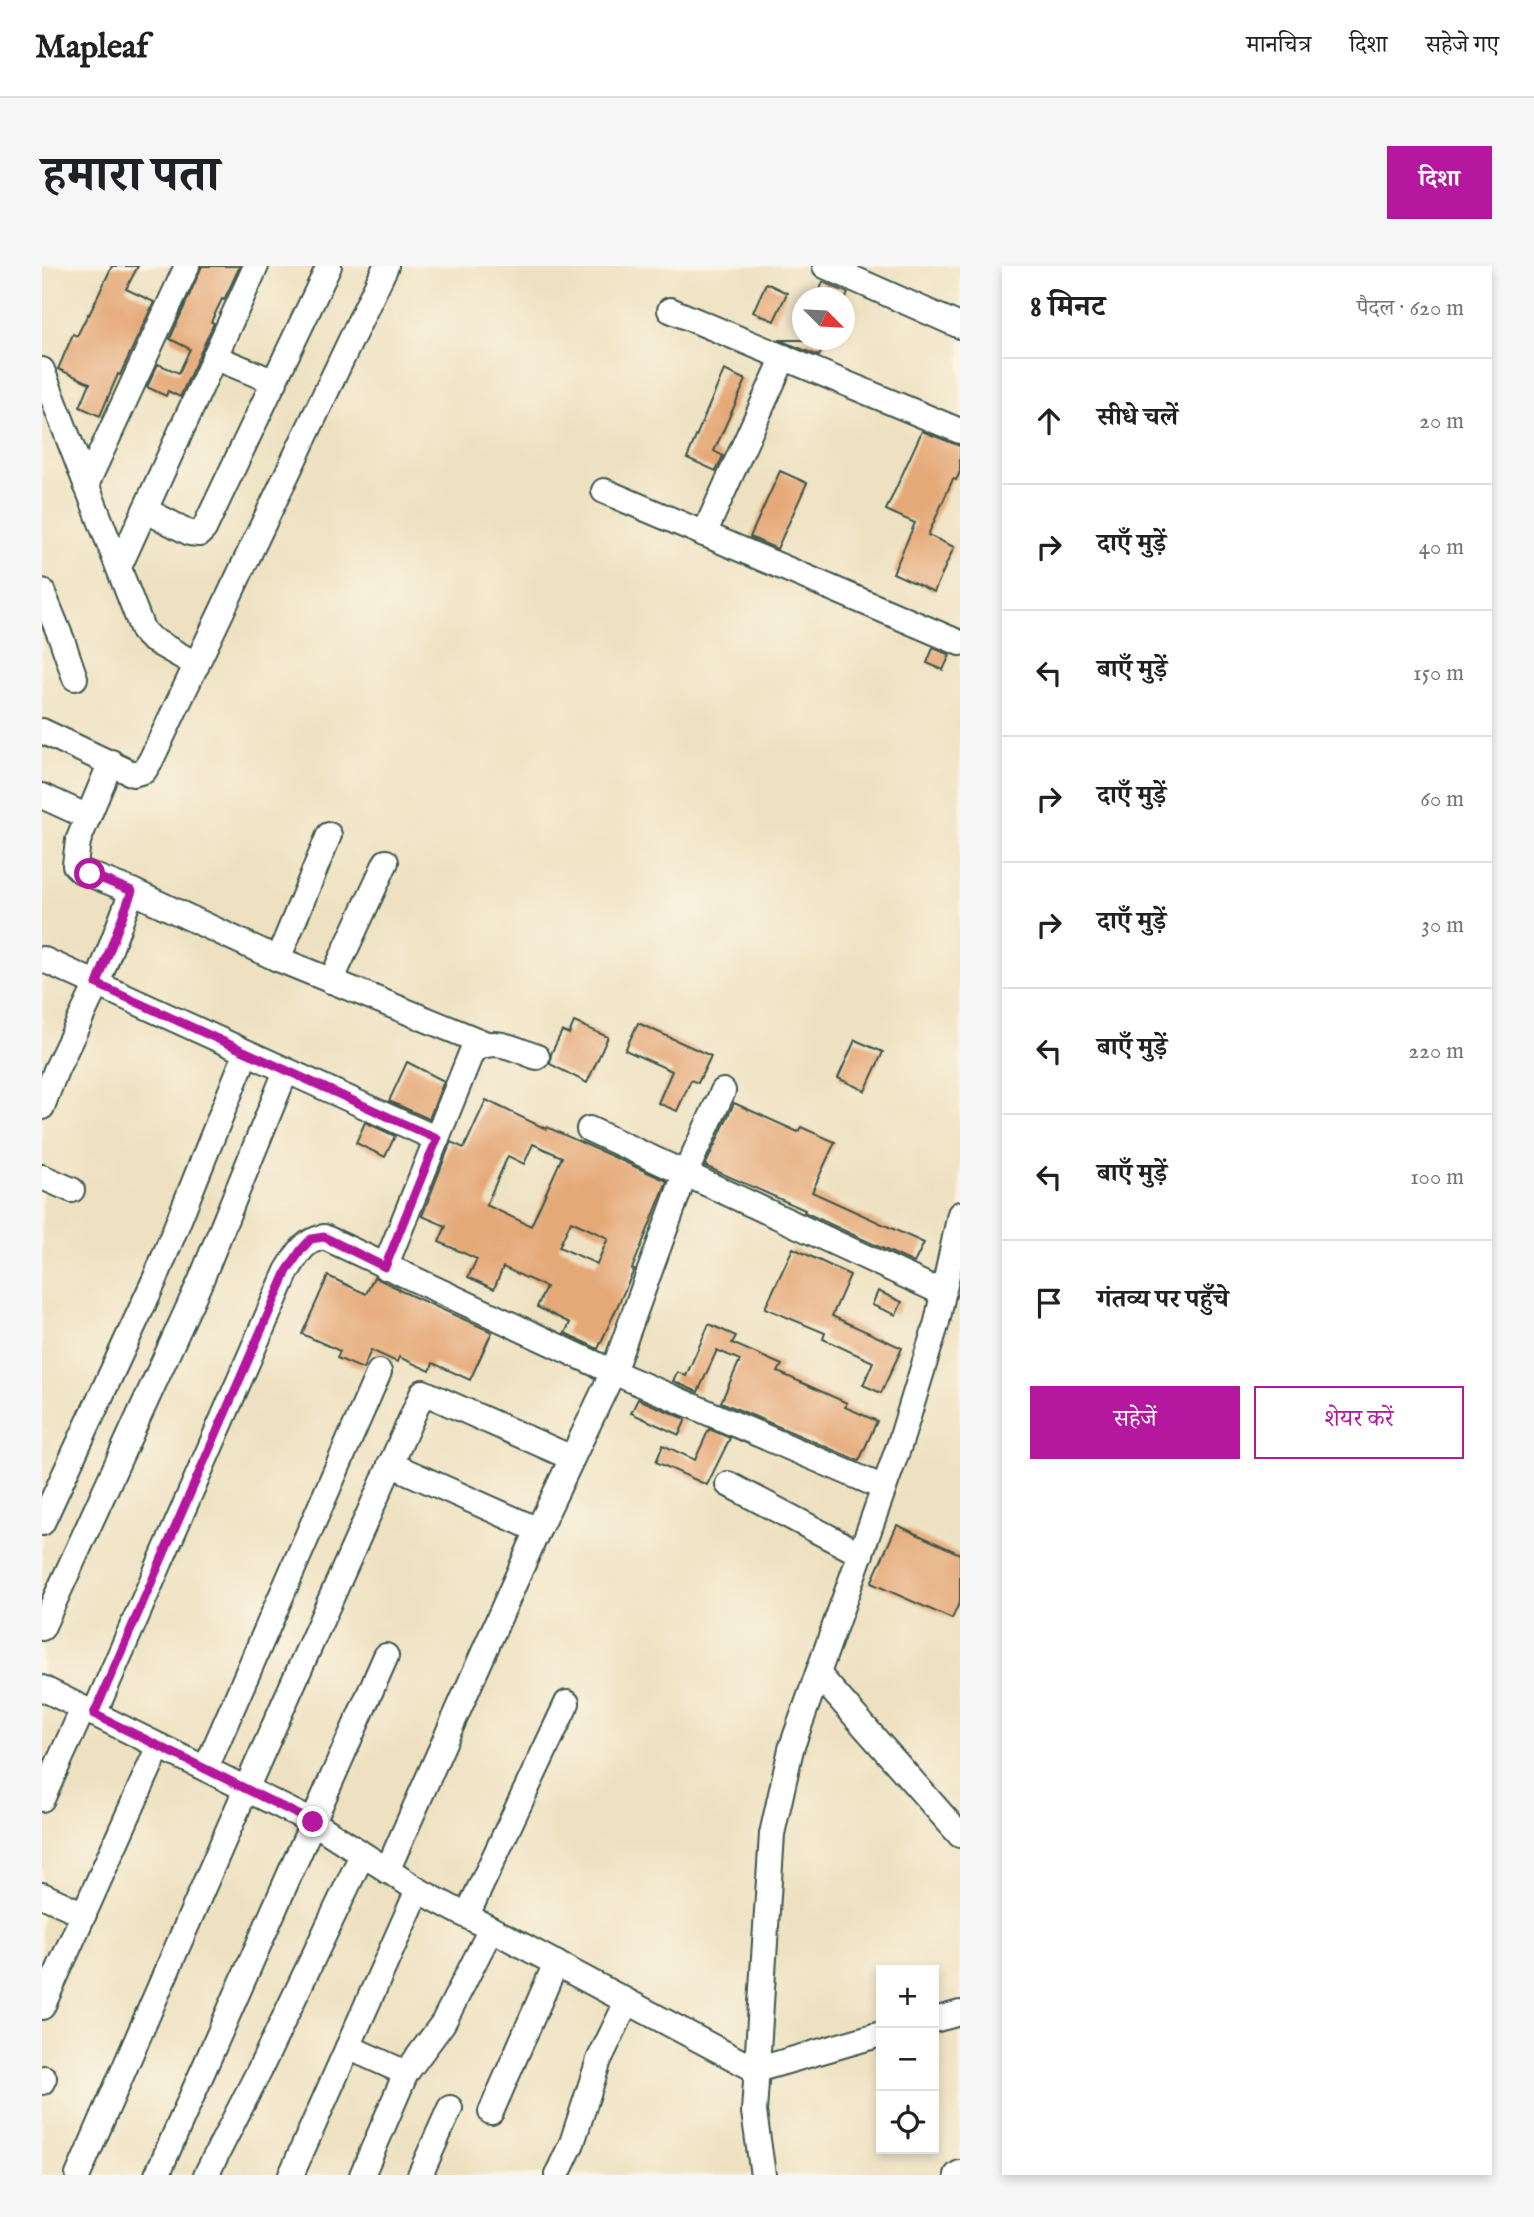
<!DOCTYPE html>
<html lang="hi">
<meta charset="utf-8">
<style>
body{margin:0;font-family:"IM FELL English","Noto Serif Devanagari",serif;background:#f6f6f6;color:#202124}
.controls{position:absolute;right:21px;bottom:21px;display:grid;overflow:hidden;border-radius:0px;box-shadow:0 4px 10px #0003}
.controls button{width:63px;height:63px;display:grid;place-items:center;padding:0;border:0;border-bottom:2px solid #e0e0e0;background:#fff;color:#202124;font:35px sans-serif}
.compass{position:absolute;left:750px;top:21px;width:63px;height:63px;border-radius:50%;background:#fff;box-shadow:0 4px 10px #0003;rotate:114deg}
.stop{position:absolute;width:21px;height:21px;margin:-16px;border:5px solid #b5179e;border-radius:50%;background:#fff}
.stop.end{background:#b5179e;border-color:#fff;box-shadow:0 2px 7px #0008}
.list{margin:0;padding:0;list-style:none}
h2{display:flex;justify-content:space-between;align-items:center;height:91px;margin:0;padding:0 28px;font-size:30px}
h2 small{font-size:23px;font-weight:400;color:#757577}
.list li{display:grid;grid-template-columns:46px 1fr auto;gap:21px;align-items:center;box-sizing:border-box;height:126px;padding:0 28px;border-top:2px solid #e0e0e0}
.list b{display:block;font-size:26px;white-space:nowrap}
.list em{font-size:23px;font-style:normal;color:#757577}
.actions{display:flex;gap:14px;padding:21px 28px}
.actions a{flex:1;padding:16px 0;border:2px solid #b5179e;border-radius:0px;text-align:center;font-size:24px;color:#b5179e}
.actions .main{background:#b5179e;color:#fff}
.icon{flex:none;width:38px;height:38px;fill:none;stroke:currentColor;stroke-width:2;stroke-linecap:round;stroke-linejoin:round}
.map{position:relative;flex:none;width:918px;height:1909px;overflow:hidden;border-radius:0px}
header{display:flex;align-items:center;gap:42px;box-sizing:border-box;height:98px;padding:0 35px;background:#fff;border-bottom:2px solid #e0e0e0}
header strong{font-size:33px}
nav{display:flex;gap:38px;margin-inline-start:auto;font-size:24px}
.intro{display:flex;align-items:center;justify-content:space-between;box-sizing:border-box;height:168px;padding:0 42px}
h1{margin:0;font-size:49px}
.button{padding:18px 32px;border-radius:0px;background:#b5179e;color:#fff;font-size:24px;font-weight:700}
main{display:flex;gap:42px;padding:0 42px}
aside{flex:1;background:#fff;border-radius:0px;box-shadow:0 4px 10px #0003}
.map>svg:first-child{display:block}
.building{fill:#e5a978;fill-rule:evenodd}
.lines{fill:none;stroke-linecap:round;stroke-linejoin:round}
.minor-casing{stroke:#3e5649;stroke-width:28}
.minor{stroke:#fff;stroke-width:24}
.route{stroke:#b5179e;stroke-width:9}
</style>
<header>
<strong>Mapleaf</strong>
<nav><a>मानचित्र</a><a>दिशा</a><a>सहेजे गए</a></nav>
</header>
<div class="intro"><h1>हमारा पता</h1><a class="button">दिशा</a></div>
<main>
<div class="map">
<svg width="918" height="1909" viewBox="0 0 918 1909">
<rect width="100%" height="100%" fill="#fcf5e5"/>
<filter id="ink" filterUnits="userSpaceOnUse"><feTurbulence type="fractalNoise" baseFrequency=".0143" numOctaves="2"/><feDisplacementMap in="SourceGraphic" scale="14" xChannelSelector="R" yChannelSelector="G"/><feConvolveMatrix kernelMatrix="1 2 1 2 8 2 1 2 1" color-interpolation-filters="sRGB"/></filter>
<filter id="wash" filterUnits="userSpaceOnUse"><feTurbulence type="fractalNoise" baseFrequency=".00686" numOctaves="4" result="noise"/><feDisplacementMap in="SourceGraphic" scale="28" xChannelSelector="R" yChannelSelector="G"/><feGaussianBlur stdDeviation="1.57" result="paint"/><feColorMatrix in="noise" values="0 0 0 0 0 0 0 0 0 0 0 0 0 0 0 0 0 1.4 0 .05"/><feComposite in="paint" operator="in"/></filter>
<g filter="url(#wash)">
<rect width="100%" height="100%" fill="#eee1c1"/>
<g id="blocks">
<g class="building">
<polygon points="70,0 96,0 84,23 112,36 78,109 76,108 58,150 38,141 48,117 16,103 31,68 35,70 46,48 47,49"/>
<polygon points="160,0 198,0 182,34 180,33 169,56 172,57 138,131 126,125 124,130 105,121 116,98 137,107 148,83 128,73"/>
<polygon points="781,16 806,27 804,32 774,32"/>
<polygon points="724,17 745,27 732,55 711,46"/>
<polygon points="737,74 785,74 777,90"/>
<polygon points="682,104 704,114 672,185 681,190 674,205 645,192"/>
<polygon points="880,165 918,180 918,206 914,214 911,213 886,269 912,281 892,326 851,307 873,257 844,244"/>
<polygon points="738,205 765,217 735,283 708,271"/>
<polygon points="891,382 908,389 901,404 885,397"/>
<polygon points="532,756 566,771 545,817 508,798 509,788 520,765 527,768"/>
<polygon points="596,757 669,790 656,817 649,814 635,845 616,837 630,805 583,784"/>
<polygon points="813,774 841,786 823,825 796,812"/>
<polygon points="365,796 402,815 387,853 347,835"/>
<path d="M444 834 504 863 505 861 625 915 590 1003 592 1004 556 1083 523 1067 528 1057 495 1041 504 1021 461 1001 452 1023 426 1011 435 993 397 976 404 960 380 950 409 876 422 882ZM491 878 520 891 489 960 444 939 466 890 482 898ZM529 955 566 972 555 998 517 981Z"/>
<polygon points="692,837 756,866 759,861 793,876 770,926 882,977 872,997 762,946 763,944 663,900"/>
<polygon points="323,856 353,870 343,891 314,877"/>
<polygon points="751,982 808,1009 790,1050 860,1082 839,1127 821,1119 831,1096 781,1073 783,1067 723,1042"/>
<polygon points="286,1010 324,1028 332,1011 357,1023 357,1024 450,1066 428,1114 391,1097 388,1105 357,1091 355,1096 329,1084 321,1103 295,1092 298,1085 260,1068"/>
<polygon points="836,1025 860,1036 854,1049 830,1039"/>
<polygon points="667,1058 694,1070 690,1077 740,1099 736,1106 805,1137 803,1141 835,1155 817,1195 679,1136 698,1094 675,1084 656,1126 631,1115 635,1106 644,1110"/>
<polygon points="596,1133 644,1153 637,1169 589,1147"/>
<polygon points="667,1163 688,1172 665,1219 614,1196 621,1179 653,1194"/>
<polygon points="855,1259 918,1288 918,1335 910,1353 829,1317"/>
</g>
</g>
</g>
<g filter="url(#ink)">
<use href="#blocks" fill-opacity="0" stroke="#3e5649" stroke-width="2"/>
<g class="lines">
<defs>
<g id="minor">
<polyline points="783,0 918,60"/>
<polyline points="628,44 918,165"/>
<polyline points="172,91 233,116"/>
<polyline points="0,104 101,365 109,373 155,399"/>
<polyline points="44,219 145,0"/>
<polyline points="562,225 918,377"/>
<polyline points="103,244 148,267 157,268 162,263 287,0"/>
<polyline points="662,268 742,91"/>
<polyline points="77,301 214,0"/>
<polyline points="0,325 20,374 33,412"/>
<polyline points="0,465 91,508 102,505 109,494 344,0"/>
<polyline points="69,496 36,575 33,599 39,605 90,625 236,693 442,777"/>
<polyline points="0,530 46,551"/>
<polyline points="0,693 395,873"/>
<polyline points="236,693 287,569"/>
<polyline points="289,715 344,596"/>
<polyline points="0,841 14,804 55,718 90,625"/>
<polyline points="547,863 901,1027"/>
<polyline points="0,911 30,924"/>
<path d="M343 1001 430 785C452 770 472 783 495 791"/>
<polyline points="348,1198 496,1264"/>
<polyline points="686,1218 819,1288"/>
<polyline points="0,1257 114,1011 204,787"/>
<polyline points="0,1362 159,1014 244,805"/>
<polyline points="776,1408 918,1569"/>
<polyline points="0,1422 271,1556 376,1624 714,1804 839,1768"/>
<path d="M52 1448 245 1005C256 988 261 975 282 971L571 1106 842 1222"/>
<polyline points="164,1502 337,1106"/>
<polyline points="0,1533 41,1443"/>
<polyline points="345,1605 496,1264 571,1106 643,908 681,825"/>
<polyline points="0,1629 42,1648"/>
<polyline points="425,1649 525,1437"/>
<polyline points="0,1741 117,1480"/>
<polyline points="892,1754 918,1747"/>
<polyline points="306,1781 364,1807"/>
<polyline points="0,1816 2,1812"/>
<polyline points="449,1846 514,1697"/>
<polyline points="36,1909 204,1523 381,1126 530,1192"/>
<polyline points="115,1909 344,1390"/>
<polyline points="164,1909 218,1803 320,1589"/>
<polyline points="249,1909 376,1624"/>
<polyline points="320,1909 364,1807 401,1757 449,1663"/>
<polyline points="378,1909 408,1842"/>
<polyline points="515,1909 530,1877 557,1794 585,1736"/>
<polyline points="721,1909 712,1846 730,1568 749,1483 858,1177 895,1056 918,948"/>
<polyline points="915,1909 918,1907"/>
</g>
</defs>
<use href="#minor" class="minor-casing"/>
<use href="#minor" class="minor"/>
</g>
</g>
<g class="lines" filter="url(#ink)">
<polyline class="route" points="48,608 90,625 55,718 395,873 343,1001 282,971 269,973 259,984 245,1005 52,1448 271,1556"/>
</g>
</svg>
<div class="controls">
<button>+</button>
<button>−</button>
<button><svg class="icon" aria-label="locate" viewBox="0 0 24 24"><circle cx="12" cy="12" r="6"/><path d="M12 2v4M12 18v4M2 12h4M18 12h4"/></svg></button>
</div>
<svg class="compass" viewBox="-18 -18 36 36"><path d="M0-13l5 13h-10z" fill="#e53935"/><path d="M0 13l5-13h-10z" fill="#757577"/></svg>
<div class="stop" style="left:48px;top:608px"></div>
<div class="stop end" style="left:271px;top:1556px"></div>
</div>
<aside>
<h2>8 मिनट<small>पैदल · 620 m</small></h2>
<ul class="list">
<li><svg class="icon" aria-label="ahead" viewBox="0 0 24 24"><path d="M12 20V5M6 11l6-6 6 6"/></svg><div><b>सीधे चलें</b></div><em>20 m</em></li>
<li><svg class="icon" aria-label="right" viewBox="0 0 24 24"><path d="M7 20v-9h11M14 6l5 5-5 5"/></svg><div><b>दाएँ मुड़ें</b></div><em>40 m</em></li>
<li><svg class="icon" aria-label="left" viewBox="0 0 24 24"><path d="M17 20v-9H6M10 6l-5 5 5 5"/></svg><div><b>बाएँ मुड़ें</b></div><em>150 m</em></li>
<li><svg class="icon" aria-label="right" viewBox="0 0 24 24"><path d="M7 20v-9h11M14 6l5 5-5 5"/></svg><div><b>दाएँ मुड़ें</b></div><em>60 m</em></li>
<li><svg class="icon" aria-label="right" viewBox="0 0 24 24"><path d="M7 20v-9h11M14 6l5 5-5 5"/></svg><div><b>दाएँ मुड़ें</b></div><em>30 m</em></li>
<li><svg class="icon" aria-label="left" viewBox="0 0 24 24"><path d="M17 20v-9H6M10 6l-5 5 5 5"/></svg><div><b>बाएँ मुड़ें</b></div><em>220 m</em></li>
<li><svg class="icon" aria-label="left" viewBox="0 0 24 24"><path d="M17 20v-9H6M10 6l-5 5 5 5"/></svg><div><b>बाएँ मुड़ें</b></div><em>100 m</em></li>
<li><svg class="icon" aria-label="arrive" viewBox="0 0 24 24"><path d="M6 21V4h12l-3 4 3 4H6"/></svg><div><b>गंतव्य पर पहुँचे</b></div></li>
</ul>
<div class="actions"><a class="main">सहेजें</a><a>शेयर करें</a></div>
</aside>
</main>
